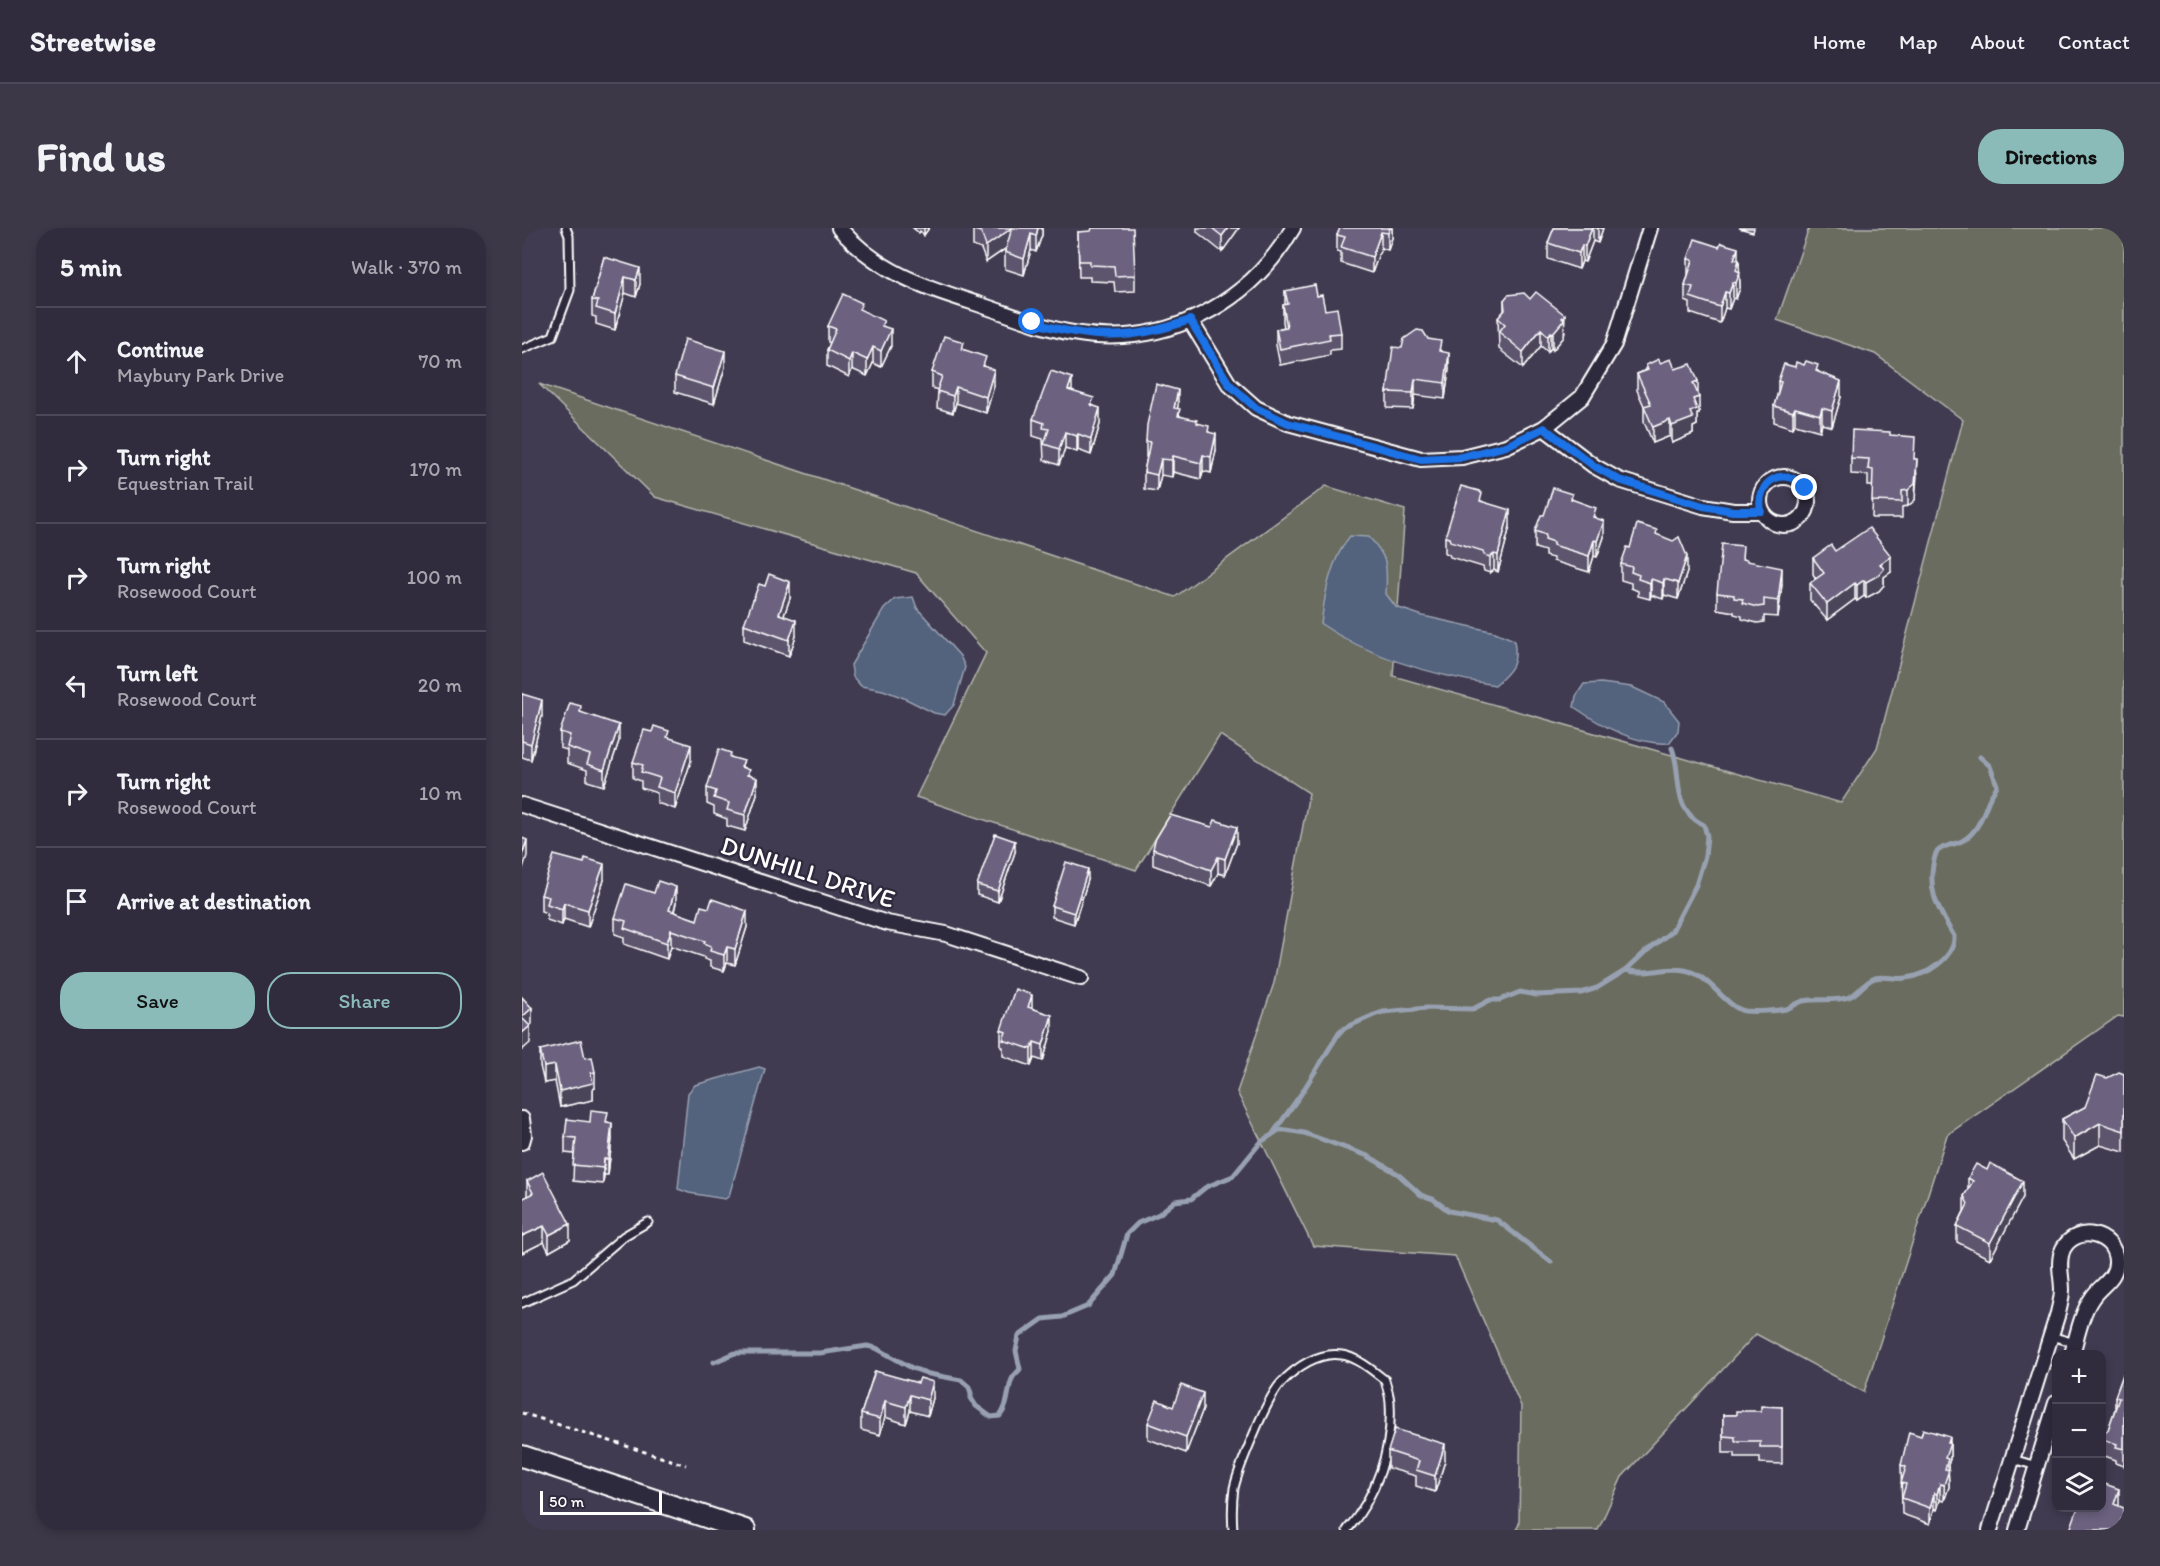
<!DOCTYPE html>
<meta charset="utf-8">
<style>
body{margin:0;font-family:Itim,sans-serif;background:#3d3848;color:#f1f3f6}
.controls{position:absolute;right:18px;bottom:18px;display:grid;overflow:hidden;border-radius:12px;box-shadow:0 3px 9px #0003}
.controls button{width:54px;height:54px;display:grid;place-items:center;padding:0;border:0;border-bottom:2px solid #4c4857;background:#312c3d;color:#f1f3f6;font:30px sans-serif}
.scale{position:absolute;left:18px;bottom:15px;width:122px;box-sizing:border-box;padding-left:6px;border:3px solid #fff;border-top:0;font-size:16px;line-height:21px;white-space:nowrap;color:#fff;-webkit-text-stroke:4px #2f2a3d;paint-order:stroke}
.stop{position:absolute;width:18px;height:18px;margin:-14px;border:4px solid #1a73e8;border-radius:50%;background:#fff}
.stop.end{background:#1a73e8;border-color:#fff;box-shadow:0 2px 6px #0008}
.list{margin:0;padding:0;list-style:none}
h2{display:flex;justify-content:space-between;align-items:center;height:78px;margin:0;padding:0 24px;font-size:26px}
h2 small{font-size:20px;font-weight:400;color:#a8a7b0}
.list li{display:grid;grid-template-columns:39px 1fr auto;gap:18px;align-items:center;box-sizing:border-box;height:108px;padding:0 24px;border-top:2px solid #4c4857}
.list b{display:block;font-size:22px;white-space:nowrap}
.list p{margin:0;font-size:20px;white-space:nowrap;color:#a8a7b0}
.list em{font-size:20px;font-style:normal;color:#a8a7b0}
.actions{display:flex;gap:12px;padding:18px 24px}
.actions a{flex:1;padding:14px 0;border:2px solid #8bbbb9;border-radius:24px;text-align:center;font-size:21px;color:#8bbbb9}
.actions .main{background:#8bbbb9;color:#111}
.icon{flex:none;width:33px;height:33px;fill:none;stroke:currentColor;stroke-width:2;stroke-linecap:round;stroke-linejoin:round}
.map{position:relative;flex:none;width:1602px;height:1302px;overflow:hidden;border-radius:24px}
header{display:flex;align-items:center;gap:36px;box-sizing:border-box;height:84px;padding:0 30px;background:#312c3d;border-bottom:2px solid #4c4857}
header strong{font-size:28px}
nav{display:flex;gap:33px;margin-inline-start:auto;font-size:21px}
.intro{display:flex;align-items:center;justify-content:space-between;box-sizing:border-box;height:144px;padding:0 36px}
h1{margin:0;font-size:42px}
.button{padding:15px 27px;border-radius:24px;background:#8bbbb9;color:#111;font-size:21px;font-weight:700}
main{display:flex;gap:36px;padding:0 36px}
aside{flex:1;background:#312c3d;border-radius:24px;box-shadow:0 3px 9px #0003}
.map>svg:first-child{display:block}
.green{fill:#6a6c5e;stroke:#b4b6ae;stroke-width:1.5}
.water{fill:#53627d;stroke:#98a1b1;stroke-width:1.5}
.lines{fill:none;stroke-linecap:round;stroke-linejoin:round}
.stream{stroke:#98a1b1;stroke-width:5}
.lane-casing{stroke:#fff;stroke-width:11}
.street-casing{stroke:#fff;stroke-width:18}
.secondary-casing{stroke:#fff;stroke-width:24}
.path{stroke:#fff;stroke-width:3;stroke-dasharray:4.5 4.5;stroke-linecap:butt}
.lane{stroke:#2f2a3d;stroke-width:7}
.street{stroke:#2f2a3d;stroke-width:14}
.secondary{stroke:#2f2a3d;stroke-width:20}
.wall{fill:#5d546e;stroke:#fff;stroke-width:1.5}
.shaded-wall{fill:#4c455a;stroke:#fff;stroke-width:1.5}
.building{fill:#6c6280;stroke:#fff;stroke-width:1.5}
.route{stroke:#1a73e8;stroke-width:8}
.labels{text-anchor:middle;stroke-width:4.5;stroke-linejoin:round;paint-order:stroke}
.street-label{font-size:26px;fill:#fff;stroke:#2f2a3d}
</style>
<header>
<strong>Streetwise</strong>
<nav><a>Home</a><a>Map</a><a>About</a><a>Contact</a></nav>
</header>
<div class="intro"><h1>Find us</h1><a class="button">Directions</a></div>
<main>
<aside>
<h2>5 min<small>Walk · 370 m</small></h2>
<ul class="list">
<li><svg class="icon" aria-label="ahead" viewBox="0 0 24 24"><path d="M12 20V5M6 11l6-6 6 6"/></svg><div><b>Continue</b><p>Maybury Park Drive</p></div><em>70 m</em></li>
<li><svg class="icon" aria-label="right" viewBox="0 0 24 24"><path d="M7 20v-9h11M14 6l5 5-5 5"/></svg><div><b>Turn right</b><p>Equestrian Trail</p></div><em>170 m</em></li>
<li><svg class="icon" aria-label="right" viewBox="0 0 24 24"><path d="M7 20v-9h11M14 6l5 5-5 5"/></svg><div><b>Turn right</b><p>Rosewood Court</p></div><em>100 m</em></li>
<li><svg class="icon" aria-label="left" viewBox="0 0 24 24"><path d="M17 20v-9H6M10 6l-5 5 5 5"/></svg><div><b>Turn left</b><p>Rosewood Court</p></div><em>20 m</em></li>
<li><svg class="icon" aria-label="right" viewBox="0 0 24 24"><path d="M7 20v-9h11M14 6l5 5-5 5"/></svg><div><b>Turn right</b><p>Rosewood Court</p></div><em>10 m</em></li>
<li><svg class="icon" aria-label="arrive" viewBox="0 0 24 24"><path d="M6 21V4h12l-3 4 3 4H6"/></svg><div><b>Arrive at destination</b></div></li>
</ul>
<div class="actions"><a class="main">Save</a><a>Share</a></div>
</aside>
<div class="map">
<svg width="1602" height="1302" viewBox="0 0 1602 1302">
<rect width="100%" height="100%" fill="#413b51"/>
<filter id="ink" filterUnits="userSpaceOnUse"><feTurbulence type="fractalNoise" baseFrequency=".0167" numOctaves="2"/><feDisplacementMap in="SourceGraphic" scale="12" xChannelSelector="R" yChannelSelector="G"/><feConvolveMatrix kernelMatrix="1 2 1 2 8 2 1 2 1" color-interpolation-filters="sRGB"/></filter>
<g filter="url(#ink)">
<polygon class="green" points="1287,0 1602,0 1602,789 1596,788 1425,907 1342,1164 1234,1106 1100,1249 1076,1302 994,1302 997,1296 999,1178 933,1028 791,1018 715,864 752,755 787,565 698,507 614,642 394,569 464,425 394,345 133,269 17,156 653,369 804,258 883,282 871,448 1319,575 1355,520 1441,192 1353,126 1255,92"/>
<g class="water">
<path d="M828 308 847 309C867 330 865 339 864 366L874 379 901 388 973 404 992 412C996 435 991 442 973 457 914 448 849 430 799 396 803 365 808 333 828 308Z"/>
<polygon points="391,369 395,380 438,428 443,439 432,477 423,487 412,485 382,470 361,462 339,458 331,449 329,437 362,381 373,371"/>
<path d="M1079 455 1110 459 1142 474 1157 493 1156 503 1147 515C1113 517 1080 498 1052 479L1054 468 1062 456Z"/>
<polygon points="237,839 243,841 207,968 203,971 167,965 156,961 166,865 173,857"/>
</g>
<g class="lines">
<g class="stream">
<path d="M1104 742C1126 749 1150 735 1172 745 1189 752 1206 780 1223 783 1232 784 1256 783 1264 781 1270 779 1275 775 1281 773 1296 770 1312 774 1327 769 1337 765 1342 754 1353 750 1363 747 1374 752 1384 750 1404 748 1433 730 1432 708 1415 680 1403 659 1414 625 1422 616 1430 618 1440 613 1455 605 1460 589 1466 574 1468 568 1473 563 1475 557L1468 538 1458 529"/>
<path d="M752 904 779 866 817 805 823 800 852 787 861 784 905 780 951 781 968 772H978L998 764 1014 767 1059 765 1075 760 1104 742 1122 725 1150 703 1174 657 1183 628 1185 608 1182 597C1148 581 1161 548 1150 520"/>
<path d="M192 1134 213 1125H298L345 1118 354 1120 390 1140 407 1146 439 1152 447 1159 449 1165V1170L454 1178 469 1189 478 1188C488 1176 485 1159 491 1149 493 1146 496 1144 498 1141L494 1123 497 1108 521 1091 540 1089 566 1078 593 1047 605 1006 616 995 637 986 653 973 669 971 684 959 711 948 739 914 757 902H764L782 905 846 928 876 946 899 967 911 971 927 983 975 992 1029 1034"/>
</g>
<defs>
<g id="lane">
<polyline points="0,121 31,108 48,62 47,8 44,0"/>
<polyline points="0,1075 51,1052 102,1008 126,994"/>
<polyline points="1529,1108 1553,1115"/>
<polyline points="1490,1231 1515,1238"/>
<path d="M711 1302C710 1289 710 1274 712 1260 717 1239 745 1170 759 1155 773 1140 797 1123 820 1127 835 1129 851 1143 863 1152 865 1160 868 1168 868 1175 871 1220 854 1269 825 1302"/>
</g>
<g id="street">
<path d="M317 0C358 46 403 59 459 77 489 87 520 100 551 105 641 121 726 78 771 0"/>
<polyline points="668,92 707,156 734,180 766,195 899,231 940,229 984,218 1022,200 1060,169 1092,116 1128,0"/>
<polyline points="1022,200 1072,238 1097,252 1181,278 1211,283 1239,283"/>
<circle cx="1262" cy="273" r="24"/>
<polyline points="0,577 365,695 424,706 559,750"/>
<polyline points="0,891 2,907 0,914"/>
<path d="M1468 1302 1536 1085C1538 1077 1540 1069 1540 1062 1540 1049 1535 1034 1541 1021 1554 996 1593 1005 1594 1033 1595 1051 1578 1057 1570 1070 1559 1086 1555 1109 1550 1126"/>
<polyline points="1495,1302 1534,1175"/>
</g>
<polyline id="secondary" points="0,1228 223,1302"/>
</defs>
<use href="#lane" class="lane-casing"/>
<use href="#street" class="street-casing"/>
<use href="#secondary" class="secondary-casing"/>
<polyline class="path" points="0,1185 164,1237"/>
<use href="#lane" class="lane"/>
<use href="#street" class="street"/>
<use href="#secondary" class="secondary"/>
</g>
<g class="wall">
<polygon points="391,0 407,0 402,7 398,3 397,5"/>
<polygon points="520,0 520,7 514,24 509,22 502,47 483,41 483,24 485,20 464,34 459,21 451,18 451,2"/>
<polygon points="675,0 717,0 700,24 675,4"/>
<polygon points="870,0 870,10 866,22 859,20 850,45 819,35 819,24 815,23 815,7"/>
<polygon points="1032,0 1081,0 1076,15 1071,13 1063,34 1060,33 1057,41 1026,31 1026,15"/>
<polygon points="1217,0 1232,0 1231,4"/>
<polygon points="556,4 613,47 613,63 593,64 592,54 568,53 568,49 557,49"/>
<polygon points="82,29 118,56 114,69 103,65 93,102 74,96 74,89 70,88 70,72"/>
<polygon points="1166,31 1217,32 1218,60 1214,71 1211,70 1207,81 1203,80 1198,95 1168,85 1168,75 1163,73 1163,57 1166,47"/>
<polygon points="763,63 795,68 803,82 819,105 819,121 808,122 808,127 758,137 754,117 754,101 762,99 761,94 761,77 763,77"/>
<polygon points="982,72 1043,103 1042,109 1031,122 1029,120 1026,124 1019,118 1001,140 977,121 976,90 982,83"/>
<polygon points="340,83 362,99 369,118 359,139 351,135 345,148 330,141 327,149 305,138 305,122 308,115 306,114 306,98"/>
<polygon points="906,111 919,123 927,141 923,171 893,167 891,181 865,180 865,164 880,120"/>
<polygon points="442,122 464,139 472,158 464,185 434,175 431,185 415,180 416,162 410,160 410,144"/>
<polygon points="1138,135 1153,141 1176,168 1177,186 1175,186 1175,197 1171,199 1171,206 1150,215 1148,208 1131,215 1122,194 1122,178 1115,162 1115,146 1124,142 1124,137"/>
<polygon points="203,139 192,176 153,164 153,148"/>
<polygon points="1273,139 1296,143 1319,169 1310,199 1300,196 1298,203 1273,196 1271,200 1252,194 1252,178 1256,164 1256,153"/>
<polygon points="550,163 572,178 578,196 569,227 556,222 555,224 543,220 537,237 522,232 521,211 511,208 511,191"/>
<polygon points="656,178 655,180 658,188 675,195 687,204 694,222 689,245 681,243 679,251 651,244 650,249 639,247 635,263 622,261 622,244 625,229 624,229 624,213"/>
<polygon points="1368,207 1393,231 1395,248 1393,272 1386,278 1380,279 1380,290 1350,290 1351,258 1346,258 1346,247 1329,246 1329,230"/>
<polygon points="1050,271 1074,290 1082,309 1075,329 1072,328 1067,344 1031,333 1031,330 1023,328 1023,323 1013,320 1013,303 1022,287"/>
<polygon points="960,273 988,298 976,344 972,342 968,345 962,343 961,339 928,329 927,326 923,325 923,309"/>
<polygon points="1135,307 1165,344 1156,371 1142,367 1141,371 1129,367 1128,371 1116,368 1116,363 1109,360 1109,355 1099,352 1099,336 1108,320"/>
<polygon points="1313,323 1369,344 1362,349 1362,357 1357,363 1344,370 1342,368 1335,373 1333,371 1305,392 1288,372 1288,355 1294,351 1291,346 1291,330"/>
<polygon points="1221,331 1260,356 1256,389 1242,388 1242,394 1235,395 1220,391 1220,388 1212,386 1212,384 1195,381 1195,365"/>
<polygon points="268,370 262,387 274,408 267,428 222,412 222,396"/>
<polygon points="0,466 20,488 9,532 0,529"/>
<polygon points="59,484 97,513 82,558 65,553 65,542 45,535 45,522 38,520 38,504"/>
<polygon points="147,510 169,533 153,581 135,575 135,565 119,560 119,553 111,550 111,534"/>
<polygon points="209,529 222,540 227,547 235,566 223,603 205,598 205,591 192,586 192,579 185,576 185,560"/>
<polygon points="715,615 703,647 696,645 689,658 631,637 631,621"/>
<polygon points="493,624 476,674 455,667 455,657"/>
<polygon points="82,652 66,699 42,691 40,697 25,692 25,685 19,683 19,667"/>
<polygon points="566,652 552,696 530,689 530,678"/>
<polygon points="154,675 152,684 175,692 225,699 213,737 205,735 202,743 188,739 188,733 182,731 182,729 149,718 145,731 102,716 102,709 93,706 93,690"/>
<polygon points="510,780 530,803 521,833 512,830 509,838 481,828 481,819 479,819 479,802"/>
<polygon points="18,822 63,830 73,860 71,861 71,872 38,879 33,853 22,855 18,838"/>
<polygon points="1602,846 1602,924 1578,917 1552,931 1540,913 1540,891 1563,879 1585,850"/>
<polygon points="68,894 86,894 90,911 86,947 82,947 81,956 51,953 52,926 43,925 43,909"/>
<polygon points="1446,950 1501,969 1468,1031 1435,1014 1435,998 1442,983 1442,968 1446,962"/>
<polygon points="5,953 48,1012 27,1024 22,1014 0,1025 0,971 5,968"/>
<polygon points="353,1143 411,1170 406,1188 388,1183 384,1196 363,1189 358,1207 339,1202 339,1186"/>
<polygon points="1602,1144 1602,1238 1594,1235 1594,1232 1580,1227 1580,1207 1586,1202 1593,1181 1593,1169"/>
<polygon points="651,1179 681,1181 664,1225 626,1211 626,1195"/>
<polygon points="1260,1179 1260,1236 1238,1235 1238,1229 1213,1229 1213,1225 1201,1225 1201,1187 1214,1187 1239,1183"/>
<polygon points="1399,1208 1428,1215 1428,1231 1426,1237 1427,1259 1422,1273 1418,1272 1415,1282 1412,1281 1408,1296 1380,1286 1379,1237"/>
<polygon points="866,1223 923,1233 913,1264 894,1258 894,1248 866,1240"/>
</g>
<g class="shaded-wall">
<polygon points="402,0 407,0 402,7"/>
<polygon points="490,0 490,16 464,34 464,18"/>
<polygon points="516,0 520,0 520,7 514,24 514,8"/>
<polygon points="706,0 717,0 700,24 700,8"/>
<polygon points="868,0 870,0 870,10 866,22 866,5"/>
<polygon points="1070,0 1071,0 1071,13 1063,34 1063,18"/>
<polygon points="1076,0 1081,0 1076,15"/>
<polygon points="859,4 859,20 850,45 850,29"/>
<polygon points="509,6 509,22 502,47 502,31"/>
<polygon points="1060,17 1060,33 1057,41 1057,25"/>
<polygon points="1216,20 1216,36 1217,32 1218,60 1214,71 1214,43 1212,31"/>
<polygon points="118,40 118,56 114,69 114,52"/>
<polygon points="103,49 103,65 93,102 93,86"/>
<polygon points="1211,54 1211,70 1207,81 1207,65"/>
<polygon points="1203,64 1203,80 1198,95 1198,79"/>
<polygon points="1043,87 1042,109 1031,122 1031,105"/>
<polygon points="369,101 369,118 359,139 359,123"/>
<polygon points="1019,101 1019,118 1001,140 1001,124"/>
<polygon points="1029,104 1029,120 1026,124 1026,108"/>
<polygon points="351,119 351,135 345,148 345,132"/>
<polygon points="203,123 203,139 192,176 192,160"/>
<polygon points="330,125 330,141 327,149 327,133"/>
<polygon points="927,125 927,141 923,171 923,155"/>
<polygon points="472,142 472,158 464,185 464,169"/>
<polygon points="550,150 550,166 546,162"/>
<polygon points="893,151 893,167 891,181 891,165"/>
<polygon points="1176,153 1176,169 1171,155"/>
<polygon points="1319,153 1319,169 1310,199 1310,183"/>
<polygon points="434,159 434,175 431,185 431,168"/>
<polygon points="656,162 656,178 652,196 652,180"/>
<polygon points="1177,169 1177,186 1175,186 1175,197 1171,199 1171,206 1150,215 1150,198 1168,184 1171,171"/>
<polygon points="578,180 578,196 569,227 569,211"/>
<polygon points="1273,180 1273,196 1271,200 1271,184"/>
<polygon points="1300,180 1300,196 1298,203 1298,187"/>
<polygon points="1148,192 1148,208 1131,215 1131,199"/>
<polygon points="543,204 543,220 537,237 537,221"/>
<polygon points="556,206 556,222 555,224 555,208"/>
<polygon points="694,206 694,222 689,245 689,229"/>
<polygon points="681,227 681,243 679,251 679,235"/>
<polygon points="651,228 651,244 650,249 650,232"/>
<polygon points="639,231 639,247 635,263 635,247"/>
<polygon points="1395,231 1393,272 1386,278 1386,262"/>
<polygon points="988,282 988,298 976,344 976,327"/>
<polygon points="1082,293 1082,309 1075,329 1075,313"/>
<polygon points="1072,312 1072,328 1067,344 1067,328"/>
<polygon points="972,326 972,342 968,345 968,329"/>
<polygon points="1165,328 1165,344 1156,371 1156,355"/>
<polygon points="1369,328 1369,344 1362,349 1362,357 1357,363 1344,370 1344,354 1358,336"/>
<polygon points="1260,340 1260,356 1256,389 1256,373"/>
<polygon points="1129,351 1129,367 1128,371 1128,355"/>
<polygon points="1142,351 1142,367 1141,371 1141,355"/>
<polygon points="1342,352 1342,368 1335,373 1335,357"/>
<polygon points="268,354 268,370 257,402 257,386"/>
<polygon points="1333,355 1333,371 1305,392 1305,376"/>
<polygon points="274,392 274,408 267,428 267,412"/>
<polygon points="20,472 20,488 9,532 9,516"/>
<polygon points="97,497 97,513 82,558 82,542"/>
<polygon points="169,517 169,533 153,581 153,565"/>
<polygon points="235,550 235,566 223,603 223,587"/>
<polygon points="715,599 715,615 703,647 703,631"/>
<polygon points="5,612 5,628 0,643 0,627"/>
<polygon points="493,613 493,624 476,674 476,663"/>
<polygon points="696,629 696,645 689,658 689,642"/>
<polygon points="82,636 82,652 66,699 66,682"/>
<polygon points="566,641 566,652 552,696 552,685"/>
<polygon points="154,659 154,675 147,698 147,682"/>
<polygon points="42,675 42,691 40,697 40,681"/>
<polygon points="225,683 225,699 213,737 213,721"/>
<polygon points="149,702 149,718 145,731 145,715"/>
<polygon points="205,719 205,735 202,743 202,727"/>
<polygon points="510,767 510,783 506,779"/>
<polygon points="10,780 10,796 0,805 0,789"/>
<polygon points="530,787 530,803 521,833 521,817"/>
<polygon points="8,798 8,815 0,822 0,805"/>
<polygon points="512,814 512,830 509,838 509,821"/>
<polygon points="33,837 33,853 22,855 22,839"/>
<polygon points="73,844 73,860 71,861 71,872 38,879 38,863 69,845"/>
<polygon points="90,895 90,911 86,947 86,931"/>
<polygon points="1578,895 1578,917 1552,931 1552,910"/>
<polygon points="82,931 82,947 81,956 81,940"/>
<polygon points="1501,953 1501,969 1468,1031 1468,1015"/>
<polygon points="48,996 48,1012 27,1024 27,1007"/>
<polygon points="22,998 22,1014 0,1025 0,1008"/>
<polygon points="411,1154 411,1170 406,1188 406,1172"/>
<polygon points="681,1165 681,1181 664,1225 664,1209"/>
<polygon points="388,1167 388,1183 384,1196 384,1179"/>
<polygon points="363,1173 363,1189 358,1207 358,1191"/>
<polygon points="1428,1209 1428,1231 1426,1237 1427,1259 1422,1273 1423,1230"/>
<polygon points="923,1216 923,1233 913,1264 913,1248"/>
<polygon points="1418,1256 1418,1272 1415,1282 1415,1266"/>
<polygon points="1597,1261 1597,1282 1592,1276"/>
<polygon points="1412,1265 1412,1281 1408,1296 1408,1280"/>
<polygon points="1602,1288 1602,1302 1596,1302 1599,1292"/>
</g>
<g class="building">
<polygon points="451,0 516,0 514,8 509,6 502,31 483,24 490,0 464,18 459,4 451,2"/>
<polygon points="570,0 611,0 613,47 593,48 592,38 568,37 568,33 557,33 556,4 569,3"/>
<polygon points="690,0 706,0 700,8"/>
<polygon points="818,0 868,0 866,5 859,4 850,29 819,19 823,9 815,7"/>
<polygon points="1032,0 1070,0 1063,18 1060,17 1057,25 1026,15"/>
<polygon points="1173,11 1197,19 1199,15 1216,20 1212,31 1217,32 1214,42 1218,44 1214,55 1211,54 1207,65 1203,64 1198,79 1168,69 1171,59 1163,57 1171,32 1166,31"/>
<polygon points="82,29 118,40 114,52 103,49 93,86 74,80 76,73 70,72"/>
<polygon points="793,57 795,68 800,67 803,82 815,80 819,105 807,106 808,111 758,121 754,101 765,99 761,77 766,76 763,63"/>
<polygon points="1014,64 1043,87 1040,90 1042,92 1031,105 1029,104 1026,108 1019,101 1001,124 977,104 983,96 976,90 983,82 982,72 986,67 1002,65 1008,71"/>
<polygon points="321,66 340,75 337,81 362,93 360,98 369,101 359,123 351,119 345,132 330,125 327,133 305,122 314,101 306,98"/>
<polygon points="895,102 901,103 906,111 919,113 917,123 927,125 923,155 893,151 891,165 865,164 871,119 880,120 882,111"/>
<polygon points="422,108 442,114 440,121 464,129 461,138 472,142 464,169 434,159 431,168 415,163 420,148 410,144"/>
<polygon points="163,111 203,123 192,160 153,148"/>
<polygon points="1137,131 1138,135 1149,131 1153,141 1169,136 1176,153 1171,155 1177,169 1171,171 1175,181 1168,184 1171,190 1150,198 1148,192 1131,199 1122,178 1129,176 1115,146 1126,142 1124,137"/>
<polygon points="1284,133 1296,137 1294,143 1319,153 1310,183 1300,180 1298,187 1273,180 1271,184 1252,178 1259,154 1256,153 1262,136 1273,139 1274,134 1282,137"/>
<polygon points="529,143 550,150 546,162 572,170 569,177 578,180 569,211 556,206 555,208 543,204 537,221 522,216 527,201 521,200 522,195 511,191"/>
<polygon points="634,156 656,162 652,180 658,181 656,188 675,192 675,195 687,198 686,204 694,206 689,229 681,227 679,235 651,228 650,232 639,231 635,247 622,244 628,214 624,213 625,197"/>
<polygon points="1330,202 1368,204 1368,207 1393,209 1392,231 1395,231 1393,256 1386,262 1380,263 1380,274 1350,273 1351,242 1346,241 1347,231 1329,230"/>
<polygon points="939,258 957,263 960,266 958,273 988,282 976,327 972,326 968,329 962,327 961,323 928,313 927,310 923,309"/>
<polygon points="1031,260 1050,266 1049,271 1074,280 1071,289 1082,293 1075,313 1072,312 1067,328 1031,317 1032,314 1023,311 1024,307 1013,303 1019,287 1022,287"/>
<polygon points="1115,296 1135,302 1134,306 1151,313 1157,309 1165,328 1156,355 1142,351 1141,355 1129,351 1128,355 1116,351 1117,347 1109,344 1110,339 1099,336 1105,319 1108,320"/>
<polygon points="1347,300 1369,328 1358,336 1362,341 1357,347 1344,354 1342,352 1335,357 1333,355 1305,376 1288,355 1302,345 1291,330 1309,317 1313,323"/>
<polygon points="1200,316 1221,318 1220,331 1225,332 1225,333 1260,340 1256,373 1242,371 1242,378 1235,379 1220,375 1221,371 1212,370 1212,367 1195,365"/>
<polygon points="247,346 268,354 257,386 274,392 267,412 222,396 237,356 243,358"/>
<polygon points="0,466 20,472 9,516 0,513"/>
<polygon points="48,475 59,478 58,484 97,497 82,542 65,536 68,527 45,519 48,507 38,504"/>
<polygon points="132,498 147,503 145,509 169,517 153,565 135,559 138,550 119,544 121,537 111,534 122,502 130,504"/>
<polygon points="197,521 209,525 208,529 222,533 219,539 227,542 225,547 235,550 223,587 205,582 207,575 192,570 194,563 185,560"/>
<polygon points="648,587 690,599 693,592 715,599 703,631 696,629 689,642 631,621 633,612"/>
<polygon points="473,606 493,613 476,663 455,657"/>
<polygon points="0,610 5,612 0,627"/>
<polygon points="32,627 62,635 63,630 82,636 66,682 42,675 40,681 25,676 27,669 19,667"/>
<polygon points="544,634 566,641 552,685 530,678"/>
<polygon points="136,653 154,659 147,682 175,692 179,678 187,680 190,671 225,683 213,721 205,719 202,727 188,723 189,718 182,715 183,713 149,702 145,715 102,700 104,693 93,690 104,656 132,665"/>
<polygon points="493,761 510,767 506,779 530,787 521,817 512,814 509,821 481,812 484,804 479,802"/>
<polygon points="0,769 10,780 0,789"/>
<polygon points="0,790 8,798 0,805"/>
<polygon points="59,812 63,830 70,829 73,844 69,845 71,855 38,863 33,837 22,839 18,822"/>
<polygon points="1597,844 1602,846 1602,903 1578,895 1552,910 1540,891 1563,879 1575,847 1585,850"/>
<polygon points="69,882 86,884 84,894 90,895 86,931 82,931 81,940 51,937 54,910 43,909 45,891 68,894"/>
<polygon points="1468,935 1501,953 1468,1015 1435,998 1446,976 1442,968 1451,953 1446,950 1454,936 1465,942"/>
<polygon points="21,944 48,996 27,1007 22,998 0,1008 0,971 11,965 5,953"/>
<polygon points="353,1143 396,1155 398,1150 411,1154 406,1172 388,1167 384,1179 363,1173 358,1191 339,1186"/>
<polygon points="1602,1144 1602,1221 1594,1219 1595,1216 1580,1211 1580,1207 1586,1202 1597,1170 1593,1169"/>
<polygon points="659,1157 681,1165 664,1209 626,1195 635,1172 651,1179"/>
<polygon points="1239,1178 1260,1179 1260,1219 1238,1219 1238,1213 1213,1213 1213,1209 1201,1208 1201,1187 1214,1187 1214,1183 1239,1183"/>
<polygon points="873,1201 923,1216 913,1248 894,1242 897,1233 866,1223"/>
<polygon points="1401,1201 1428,1209 1426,1215 1428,1215 1423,1230 1426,1231 1423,1241 1427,1242 1422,1257 1418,1256 1415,1266 1412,1265 1408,1280 1380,1270 1384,1256 1379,1255 1384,1239 1379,1237 1387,1204 1399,1208"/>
<polygon points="1580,1255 1597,1261 1592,1276 1602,1280 1602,1288 1599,1292 1596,1302 1548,1302 1556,1280 1580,1280"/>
</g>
</g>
<g class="lines" filter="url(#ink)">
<path class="route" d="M510 94C571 112 608 113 668 92L707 156 734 180 766 195 899 231 940 229 984 218 1022 200 1072 238 1097 252 1181 278 1211 283H1239C1233 253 1263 236 1283 260"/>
</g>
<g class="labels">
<g class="street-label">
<text transform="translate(286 644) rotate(18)" y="9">DUNHILL DRIVE</text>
</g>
</g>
</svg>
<div class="controls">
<button>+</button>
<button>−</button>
<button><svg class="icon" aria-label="layers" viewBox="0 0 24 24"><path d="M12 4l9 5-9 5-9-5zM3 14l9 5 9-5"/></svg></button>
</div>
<div class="scale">50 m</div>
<div class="stop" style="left:510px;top:94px"></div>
<div class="stop end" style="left:1283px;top:260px"></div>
</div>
</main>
